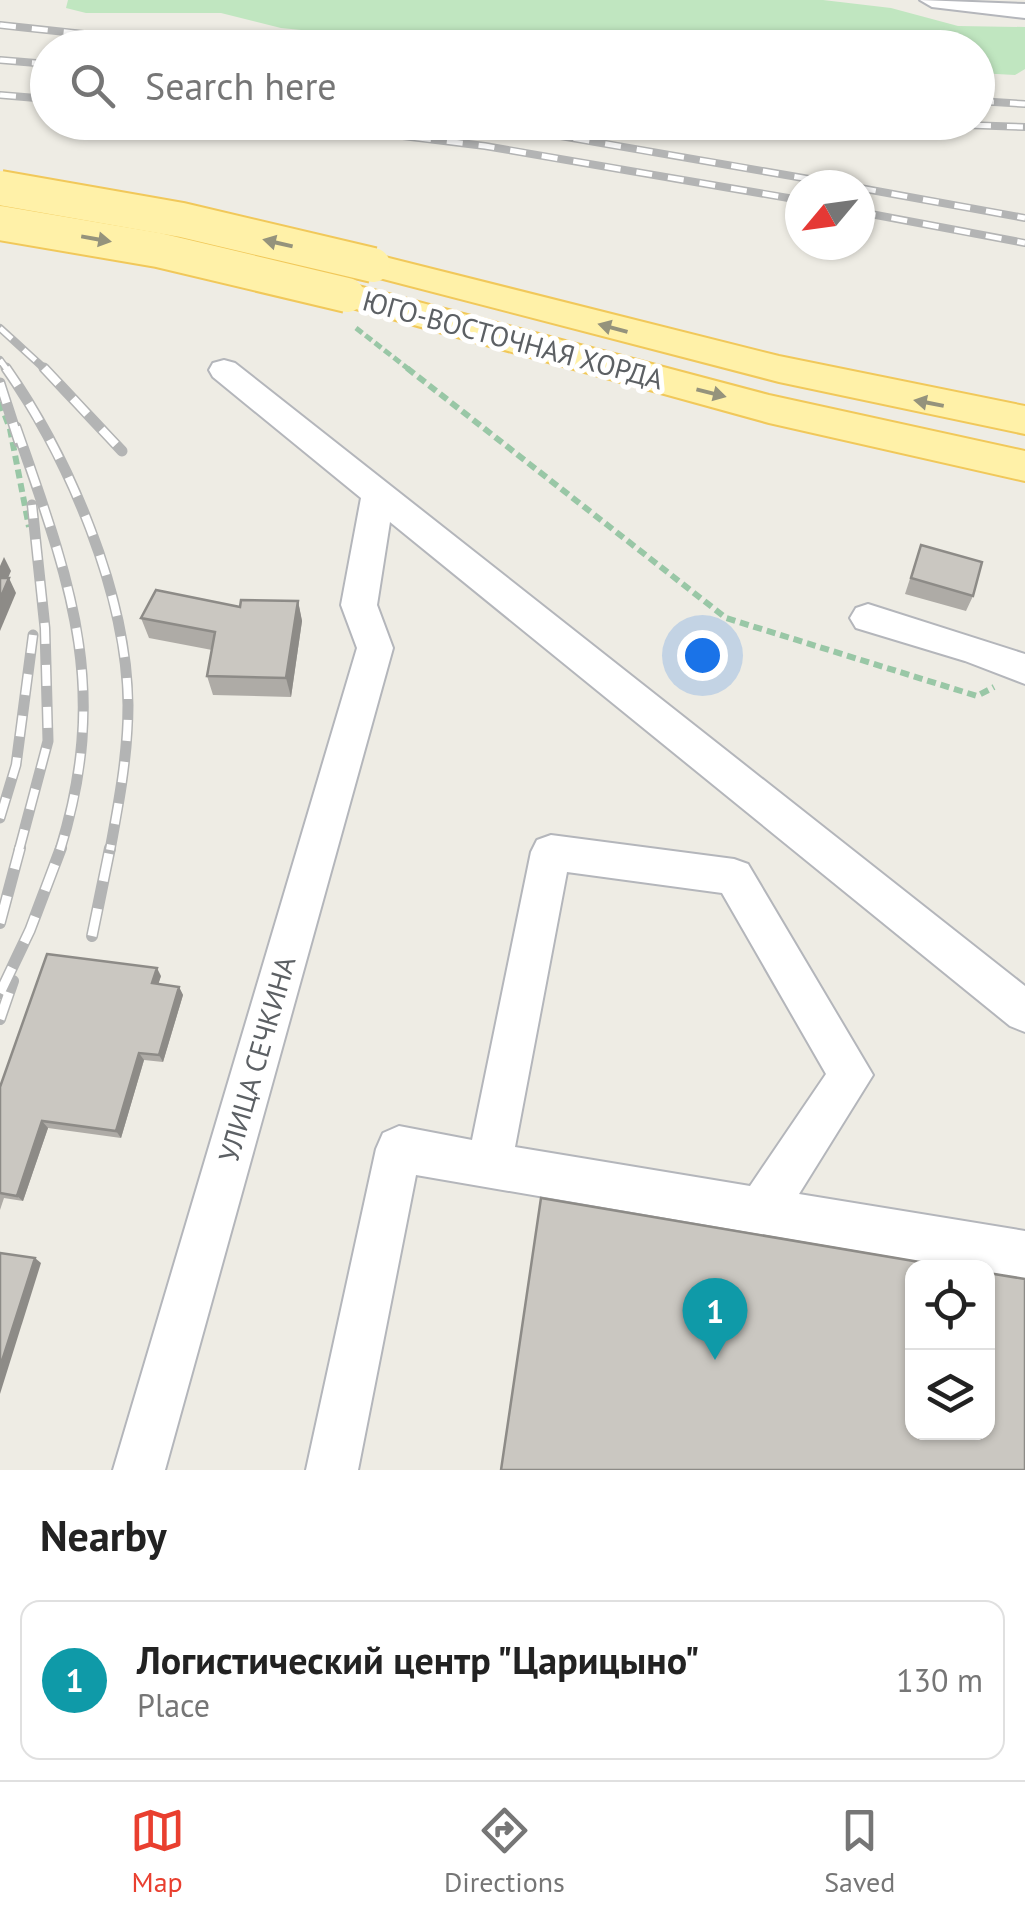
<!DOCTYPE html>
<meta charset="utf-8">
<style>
body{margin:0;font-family:"PT Sans",sans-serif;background:#f6f6f6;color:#222}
.controls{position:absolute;right:30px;bottom:30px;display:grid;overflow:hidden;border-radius:20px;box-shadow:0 2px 8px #0004}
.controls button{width:90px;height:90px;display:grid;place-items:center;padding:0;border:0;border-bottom:2px solid #e0e0e0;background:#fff;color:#222;font:50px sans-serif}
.compass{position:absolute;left:785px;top:170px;width:90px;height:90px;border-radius:50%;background:#fff;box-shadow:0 2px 8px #0004;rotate:241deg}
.you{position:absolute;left:702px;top:655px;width:35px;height:35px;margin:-25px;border:8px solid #fff;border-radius:50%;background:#1a73e8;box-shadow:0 0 0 15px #1a73e833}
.badge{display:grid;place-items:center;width:65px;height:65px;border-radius:50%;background:#e93f2f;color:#fff;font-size:32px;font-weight:700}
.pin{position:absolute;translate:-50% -82px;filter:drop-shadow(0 2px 5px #0008)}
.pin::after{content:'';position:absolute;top:52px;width:35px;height:30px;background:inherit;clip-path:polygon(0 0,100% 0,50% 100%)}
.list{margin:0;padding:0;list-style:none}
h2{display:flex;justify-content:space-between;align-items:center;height:130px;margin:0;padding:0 40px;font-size:42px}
h2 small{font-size:32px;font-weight:400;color:#767676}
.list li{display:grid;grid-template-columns:65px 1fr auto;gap:30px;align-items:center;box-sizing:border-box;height:160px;margin:0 20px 20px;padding:0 20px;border:2px solid #e0e0e0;border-radius:20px}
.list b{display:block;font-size:38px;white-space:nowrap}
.list p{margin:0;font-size:32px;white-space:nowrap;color:#767676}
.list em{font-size:32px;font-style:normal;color:#767676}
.icon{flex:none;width:55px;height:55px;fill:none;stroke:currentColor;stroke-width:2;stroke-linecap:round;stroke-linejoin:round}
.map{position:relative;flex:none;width:1025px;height:1470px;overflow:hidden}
.search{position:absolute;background:#fff;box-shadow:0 2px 8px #0004;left:30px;right:30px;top:30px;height:110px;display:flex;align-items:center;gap:25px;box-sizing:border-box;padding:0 35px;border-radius:55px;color:#767676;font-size:38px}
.sheet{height:310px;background:#fff}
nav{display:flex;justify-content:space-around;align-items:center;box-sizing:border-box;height:140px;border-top:2px solid #e0e0e0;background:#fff;font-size:28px;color:#767676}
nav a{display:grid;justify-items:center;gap:5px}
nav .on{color:#e93f2f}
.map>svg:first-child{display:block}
.green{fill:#c0e6c0}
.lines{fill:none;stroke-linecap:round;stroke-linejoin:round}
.minor-casing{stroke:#b4b6bb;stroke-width:4}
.major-casing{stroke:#f1c85a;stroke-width:4}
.path-far1{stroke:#99c7a6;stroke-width:5;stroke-dasharray:8 4;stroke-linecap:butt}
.path{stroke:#99c7a6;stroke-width:6;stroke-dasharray:9 5;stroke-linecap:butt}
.minor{fill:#fff;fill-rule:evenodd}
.major{fill:#fff1a8;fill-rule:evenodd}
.rail-far2-casing{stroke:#b3b4b4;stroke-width:8}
.rail-far1-casing{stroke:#b3b4b4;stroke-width:11}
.rail-casing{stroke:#b3b4b4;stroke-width:12}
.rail-far2{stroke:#fff;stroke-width:5;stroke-dasharray:16;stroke-linecap:butt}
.rail-far1{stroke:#fff;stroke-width:8;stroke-dasharray:21;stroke-linecap:butt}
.rail{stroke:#fff;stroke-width:9;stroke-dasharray:28;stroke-linecap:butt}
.major-bridge-casing{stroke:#f1c85a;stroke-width:38;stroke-linecap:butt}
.major-bridge{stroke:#fff1a8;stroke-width:34}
.wall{fill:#aeaba6}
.shaded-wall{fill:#8d8b87}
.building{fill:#cac7c1;stroke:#8d8b87;stroke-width:2.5}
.oneway{fill:#95937c}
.labels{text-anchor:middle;stroke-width:10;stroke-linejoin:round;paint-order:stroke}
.street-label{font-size:28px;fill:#5c6064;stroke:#fff}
</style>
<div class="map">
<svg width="1025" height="1470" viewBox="0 0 1025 1470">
<rect width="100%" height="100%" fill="#eeece4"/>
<polygon class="green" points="68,0 823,0 891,8 958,26 1025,27 1025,69 1015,75 978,73 978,48 657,44 584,48 523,38 478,44 435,35 390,39 281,28 221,13 86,13 66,8"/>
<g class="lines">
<defs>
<g id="minor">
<polygon points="920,0 1025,4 1025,18 932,7"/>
<polygon points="224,360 235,363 1025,986 1025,1032 1010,1026 390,522 377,605 393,648 165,1470 113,1470 357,648 341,605 361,498 213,377 209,370 213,363"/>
<polygon points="868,604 1025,654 1025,684 965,661 856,628 850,618 856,608"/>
<path d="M551 835 734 859 748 864 873 1075 799 1194 1025 1231V1279L988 1272V1268H958L416 1175 358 1470H306L376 1149 383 1133 399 1126 472 1140 531 852 537 840ZM567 872 722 893 826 1074 750 1186 515 1147Z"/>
</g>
<g id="major">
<polygon points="373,254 779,356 1025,406 1025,434 779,382 360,273 355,265 360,257"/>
<polygon points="347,283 769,395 1025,451 1025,481 769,423 334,303 329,295 334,287"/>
</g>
</defs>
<use href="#minor" class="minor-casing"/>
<use href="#major" class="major-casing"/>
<polyline class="path-far1" points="356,328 411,371"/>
<g class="path">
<polyline points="407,368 726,618 977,696 994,687"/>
<polyline points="0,402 10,429 29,527"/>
</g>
<use href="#minor" class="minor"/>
<use href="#major" class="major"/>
<defs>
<g id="rail-far2">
<polyline points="0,25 214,48"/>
<polyline points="0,60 48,64"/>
<polyline points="0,95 48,99"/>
<polyline points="978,101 1025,104"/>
<polyline points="288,122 485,146 800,200"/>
<polyline points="479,122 844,185"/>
<polyline points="879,122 1025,127"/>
<polyline points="860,188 1025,218"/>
<polyline points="860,212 1025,243"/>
<polyline points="0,328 47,371"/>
<polyline points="0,360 8,371"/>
</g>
<g id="rail-far1">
<path d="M6 368C69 458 127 594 128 705 128 754 119 802 110 850"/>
<polyline points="44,368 122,451"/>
<polyline points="0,383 19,442"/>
<path d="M16 427C70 582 111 686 60 850"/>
<polyline points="0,818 16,765 33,635"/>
<polyline points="19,850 48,741 45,628 32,505"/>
</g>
<g id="rail">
<polyline points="0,923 20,848"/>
<polyline points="92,936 110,848"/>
<polyline points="0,993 30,930 61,848"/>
<polyline points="0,1019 13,981"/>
</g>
</defs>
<use href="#rail-far2" class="rail-far2-casing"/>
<use href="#rail-far1" class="rail-far1-casing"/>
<use href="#rail" class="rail-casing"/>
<use href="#rail-far2" class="rail-far2"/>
<use href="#rail-far1" class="rail-far1"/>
<use href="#rail" class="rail"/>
<defs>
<g id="major-bridge">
<polyline points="0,188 182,220 373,265"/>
<polyline points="0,223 158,250 347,295"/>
</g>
</defs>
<use href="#major-bridge" class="major-bridge-casing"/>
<use href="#major-bridge" class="major-bridge"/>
</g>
<g class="wall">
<polygon points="921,545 973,596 966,611 905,594"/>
<polygon points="298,601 302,621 291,697 213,695 207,676 212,650 149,638 141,618"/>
<polygon points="161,976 158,984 179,987 183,995 163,1062 144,1060 121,1138 48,1128 23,1201 4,1198 0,1210 0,1087"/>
</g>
<g class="shaded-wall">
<polygon points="4,557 11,571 2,592 0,587 0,566"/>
<polygon points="9,578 16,593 0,631 0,599"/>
<polygon points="298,601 302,621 291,697 286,678"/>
<polygon points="157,968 161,976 156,991 152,983"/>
<polygon points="179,987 183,995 163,1062 159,1055"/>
<polygon points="139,1053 144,1060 121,1138 116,1131"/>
<polygon points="42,1121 48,1128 23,1201 17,1196"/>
<polygon points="35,1258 41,1263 0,1394 0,1367"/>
</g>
<g class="building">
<polygon points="921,545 982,562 973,596 911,578"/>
<polygon points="0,578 9,578 0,599"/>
<polygon points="156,590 240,607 241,600 298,601 286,678 207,676 215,632 141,618"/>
<polygon points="47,954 157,968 152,983 179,987 159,1055 139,1053 116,1131 42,1121 17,1196 0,1193 0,1087"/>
<polygon points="541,1198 955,1268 912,1268 912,1432 988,1432 988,1273 1025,1279 1025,1470 501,1470"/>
<polygon points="0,1253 35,1258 0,1367"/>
</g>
<defs><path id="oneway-solid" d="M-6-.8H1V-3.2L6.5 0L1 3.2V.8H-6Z" transform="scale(2.5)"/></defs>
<g class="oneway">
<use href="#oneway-solid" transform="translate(96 239) rotate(10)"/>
<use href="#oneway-solid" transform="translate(278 243) rotate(-167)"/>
<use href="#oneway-solid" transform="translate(613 328) rotate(-165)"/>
<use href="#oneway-solid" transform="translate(711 393) rotate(14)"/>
<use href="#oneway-solid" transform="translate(929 403) rotate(-169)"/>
</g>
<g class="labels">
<g class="street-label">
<text transform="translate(513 340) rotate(15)" y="10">ЮГО-ВОСТОЧНАЯ ХОРДА</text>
<text transform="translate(257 1059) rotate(-74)" y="10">УЛИЦА СЕЧКИНА</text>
</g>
</g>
</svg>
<div class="controls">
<button><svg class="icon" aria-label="locate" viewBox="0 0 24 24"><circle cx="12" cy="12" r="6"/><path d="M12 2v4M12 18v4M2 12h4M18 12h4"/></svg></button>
<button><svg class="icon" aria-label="layers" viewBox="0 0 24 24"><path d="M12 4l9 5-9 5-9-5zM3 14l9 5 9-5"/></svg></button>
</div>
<svg class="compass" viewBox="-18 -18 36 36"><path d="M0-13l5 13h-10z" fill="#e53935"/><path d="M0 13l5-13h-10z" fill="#767676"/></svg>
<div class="you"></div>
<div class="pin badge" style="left:715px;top:1360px;background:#0f9aa8">1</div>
<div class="search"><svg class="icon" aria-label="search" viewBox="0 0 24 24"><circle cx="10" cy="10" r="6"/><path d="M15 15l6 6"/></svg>Search here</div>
</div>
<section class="sheet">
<h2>Nearby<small></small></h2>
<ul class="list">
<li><span class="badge" style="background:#0f9aa8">1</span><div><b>Логистический центр &quot;Царицыно&quot;</b><p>Place</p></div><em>130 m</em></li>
</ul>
</section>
<nav>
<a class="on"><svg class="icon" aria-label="map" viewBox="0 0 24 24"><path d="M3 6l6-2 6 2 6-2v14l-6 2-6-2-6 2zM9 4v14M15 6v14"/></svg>Map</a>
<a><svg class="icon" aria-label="directions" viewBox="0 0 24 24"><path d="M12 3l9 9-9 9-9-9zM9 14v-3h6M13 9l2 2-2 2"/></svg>Directions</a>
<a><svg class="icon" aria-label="saved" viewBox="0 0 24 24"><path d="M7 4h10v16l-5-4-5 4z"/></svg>Saved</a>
</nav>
